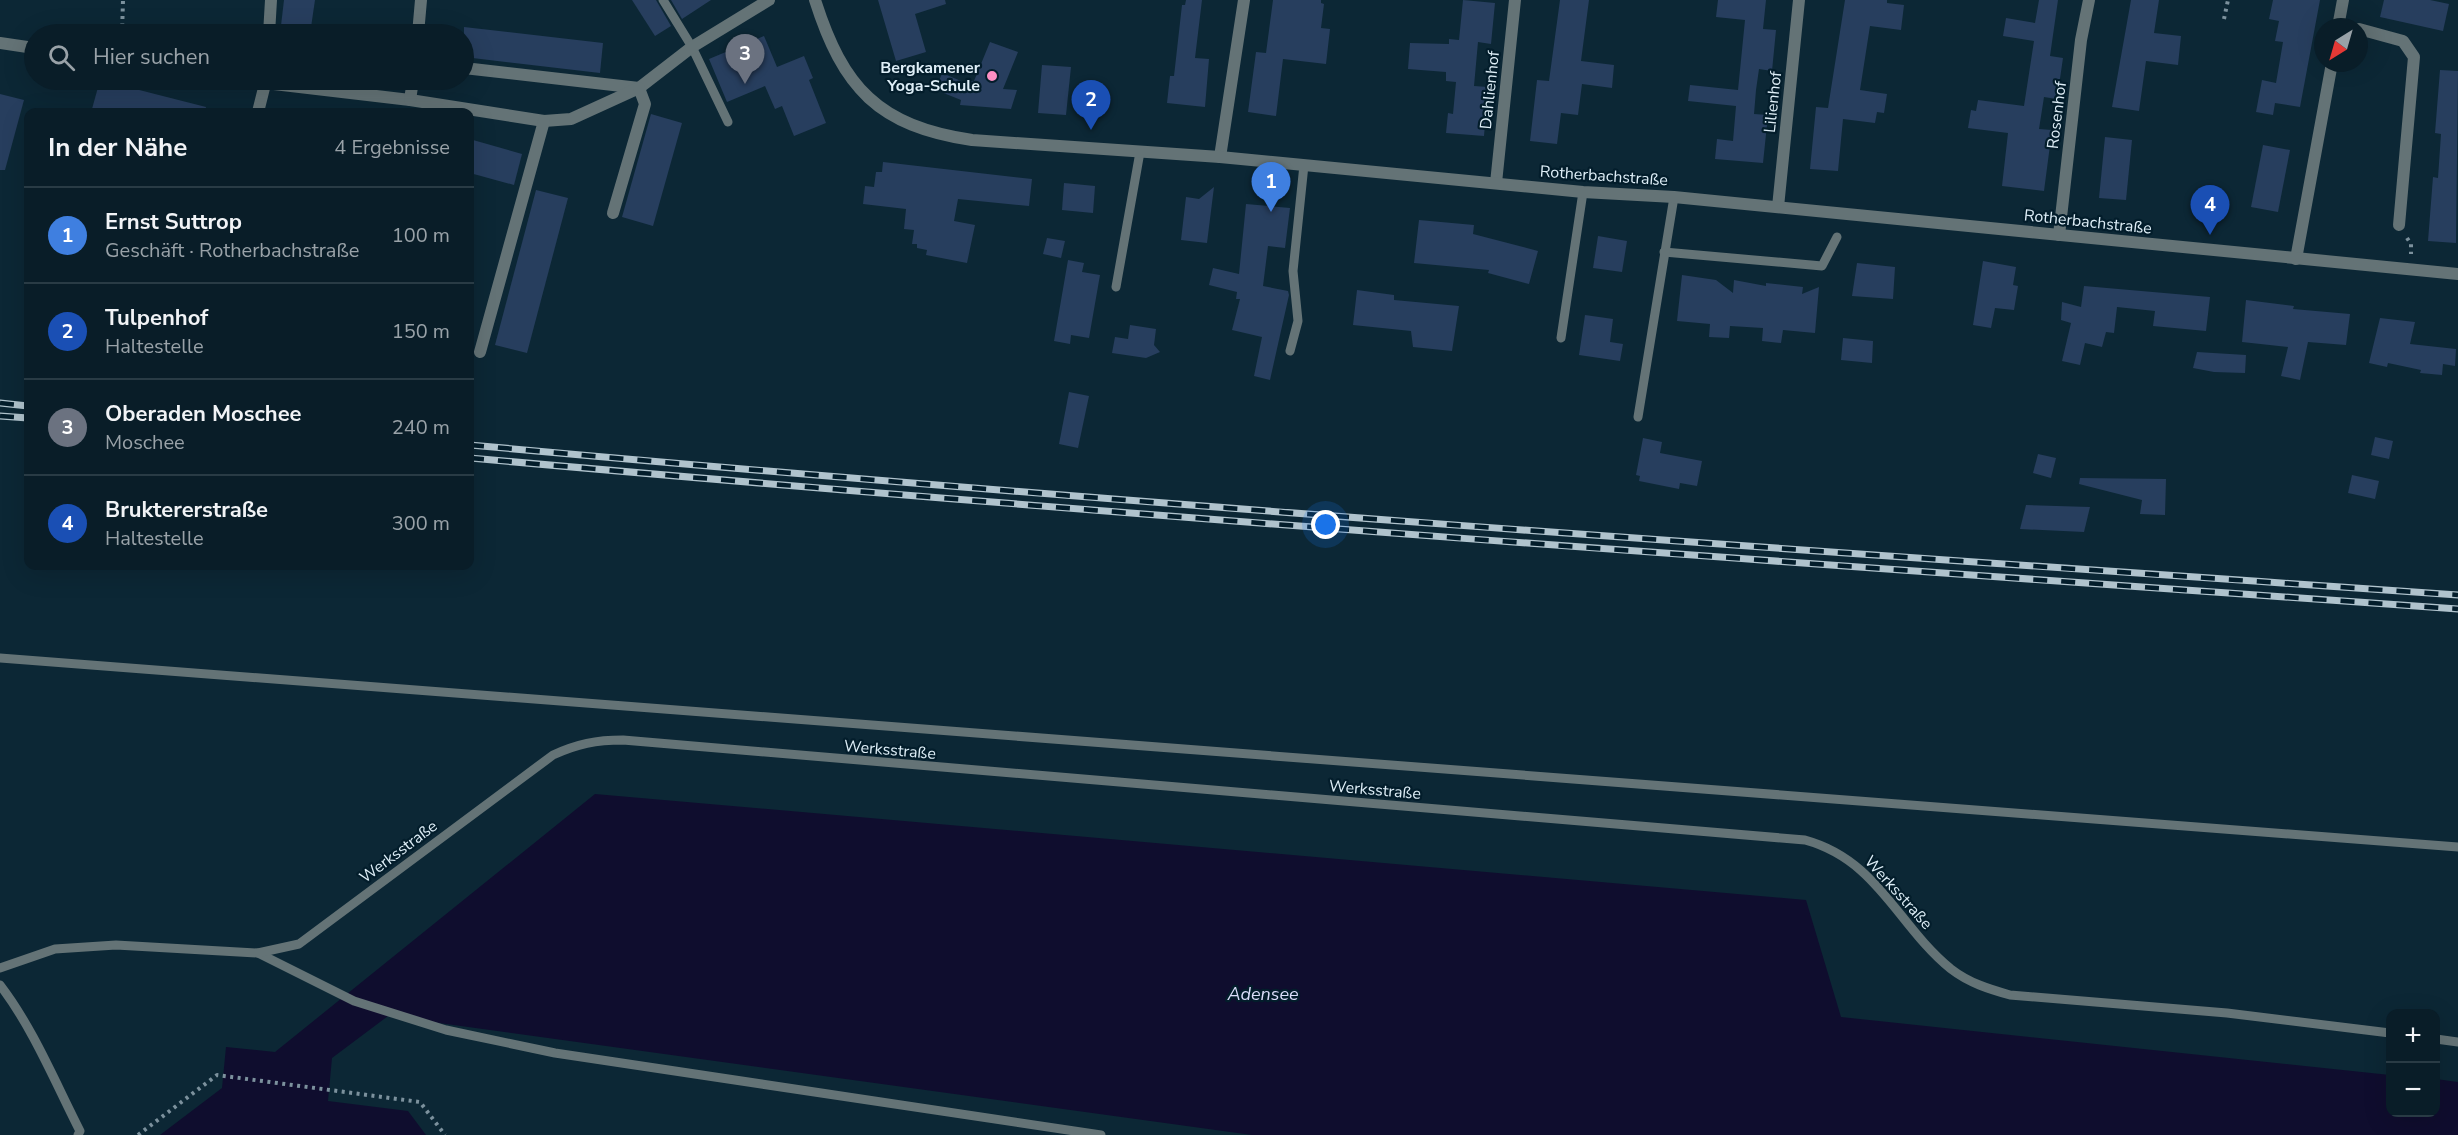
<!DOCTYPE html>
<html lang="de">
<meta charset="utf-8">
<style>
body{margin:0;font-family:"Nunito Sans",sans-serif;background:#172a34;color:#f1f3f6}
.controls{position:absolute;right:18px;bottom:18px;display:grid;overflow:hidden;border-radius:12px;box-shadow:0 6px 24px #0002}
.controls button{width:54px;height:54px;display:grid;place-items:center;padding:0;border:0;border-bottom:2px solid #293b45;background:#091d28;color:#f1f3f6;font:30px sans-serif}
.compass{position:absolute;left:2314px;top:18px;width:54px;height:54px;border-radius:50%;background:#091d28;box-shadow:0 6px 24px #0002;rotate:217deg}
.you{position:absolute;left:1326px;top:525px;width:21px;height:21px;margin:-15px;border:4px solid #fff;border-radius:50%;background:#1a73e8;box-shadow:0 0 0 9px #1a73e833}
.badge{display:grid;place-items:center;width:39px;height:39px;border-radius:50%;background:#0f766e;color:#fff;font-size:20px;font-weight:700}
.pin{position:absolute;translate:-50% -50px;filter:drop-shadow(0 2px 3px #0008)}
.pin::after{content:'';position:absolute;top:32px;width:21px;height:18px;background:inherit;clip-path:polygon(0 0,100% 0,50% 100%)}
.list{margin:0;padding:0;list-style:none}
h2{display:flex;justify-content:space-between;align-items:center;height:78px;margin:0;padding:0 24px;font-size:26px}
h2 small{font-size:20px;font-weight:400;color:#99a2a8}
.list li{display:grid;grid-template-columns:39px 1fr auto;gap:18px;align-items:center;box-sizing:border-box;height:96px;padding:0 24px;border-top:2px solid #293b45}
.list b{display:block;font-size:22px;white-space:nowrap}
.list p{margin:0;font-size:20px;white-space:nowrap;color:#99a2a8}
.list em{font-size:20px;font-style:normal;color:#99a2a8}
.icon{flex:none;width:33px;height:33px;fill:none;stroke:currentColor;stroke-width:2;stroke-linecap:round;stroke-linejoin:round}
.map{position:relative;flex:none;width:2458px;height:1135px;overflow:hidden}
.search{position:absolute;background:#091d28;box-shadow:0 6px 24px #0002;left:24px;top:24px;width:450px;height:66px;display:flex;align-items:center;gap:15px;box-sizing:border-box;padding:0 21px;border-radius:33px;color:#99a2a8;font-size:22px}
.panel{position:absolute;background:#091d28;box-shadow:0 6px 24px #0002;left:24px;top:108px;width:450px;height:462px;border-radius:12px}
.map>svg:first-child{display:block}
.water{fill:#0f0d2e}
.building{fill:#273e5e}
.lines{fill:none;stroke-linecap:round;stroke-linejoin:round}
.path{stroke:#7c919d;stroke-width:4;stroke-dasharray:3 4.5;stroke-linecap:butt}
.service{stroke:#647376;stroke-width:9}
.minor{stroke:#647376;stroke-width:12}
.tertiary{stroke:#647376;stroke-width:12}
.rail-casing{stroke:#b0c3cd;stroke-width:7}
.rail{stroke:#031d2b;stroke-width:4.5;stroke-dasharray:14;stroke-linecap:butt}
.poi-dot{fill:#fc8fc3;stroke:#031d2b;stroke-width:2}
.labels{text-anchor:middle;stroke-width:4.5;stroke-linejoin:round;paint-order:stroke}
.poi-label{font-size:16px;font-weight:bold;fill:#deeef7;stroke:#031d2b;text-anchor:end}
.street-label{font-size:16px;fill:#deeef7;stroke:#031d2b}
.water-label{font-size:18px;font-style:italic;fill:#dbdefa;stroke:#031d2b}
</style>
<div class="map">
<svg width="2458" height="1135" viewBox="0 0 2458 1135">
<rect width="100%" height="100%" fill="#0c2735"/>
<polygon class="water" points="595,794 1806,900 1841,1017 2390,1075 2390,1112 2436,1112 2436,1079 2458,1082 2458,1135 1252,1135 388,1016 332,1058 328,1101 408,1111 426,1135 160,1135 222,1088 226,1047 275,1052"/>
<g class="building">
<polygon points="284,0 315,0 310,34 280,34"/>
<polygon points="632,0 656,0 671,26 655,36"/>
<polygon points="671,0 711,0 682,19"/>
<polygon points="878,0 945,0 946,4 915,14 926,52 896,61"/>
<polygon points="1186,0 1202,0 1195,58 1209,59 1205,107 1167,103 1170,76 1174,76 1182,5 1185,5"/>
<polygon points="1273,0 1321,0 1321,3 1324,4 1321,28 1330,29 1326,64 1283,59 1276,116 1248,112 1256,52 1266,53"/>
<polygon points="1463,0 1495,3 1491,44 1478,42 1474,86 1488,87 1484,136 1446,133 1448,113 1453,114 1456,82 1446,81 1446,72 1408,69 1410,43 1449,44 1449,39 1459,40"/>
<polygon points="1560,0 1589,0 1581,61 1614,65 1612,88 1582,84 1578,115 1561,113 1557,144 1530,141 1537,80 1549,81"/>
<polygon points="1718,0 1766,0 1763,29 1776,30 1772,71 1759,69 1756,90 1754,114 1768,115 1763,163 1715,159 1717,139 1733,141 1736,106 1688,101 1690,85 1738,90 1745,20 1716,17"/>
<polygon points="1845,0 1887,0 1887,3 1904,5 1901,30 1870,26 1860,90 1887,94 1884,113 1877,112 1875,123 1843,119 1838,171 1810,169 1816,107 1828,108"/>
<polygon points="2039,0 2058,0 2050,56 2063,58 2057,99 2044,97 2039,129 2052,130 2044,191 2002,186 2008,133 1968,128 1971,110 1976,111 1978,100 2024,106 2034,41 2003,36 2006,18 2035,23"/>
<polygon points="2131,0 2159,0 2154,33 2181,36 2178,65 2146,61 2139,111 2112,107"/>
<polygon points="2273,0 2320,0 2300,107 2275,103 2273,115 2256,112 2262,80 2276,83 2283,42 2275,41 2279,21 2269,19"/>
<polygon points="2384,0 2430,0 2449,4 2443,31 2380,17"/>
<polygon points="464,27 603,43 600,73 464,57"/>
<polygon points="764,36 777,67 804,56 813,78 809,80 826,123 794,136 782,106 775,109 765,86 727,102 709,59"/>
<polygon points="990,42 1018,52 1003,89 1017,90 1011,109 960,105 961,100 936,90 942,73 961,81 974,81"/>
<polygon points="1042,65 1071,67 1066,115 1038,113"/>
<polygon points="2440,70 2458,71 2456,243 2428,241 2433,177 2438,178 2441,134 2435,133"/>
<polygon points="100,80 206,107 205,112 105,112 92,109"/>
<polygon points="0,94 24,100 5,170 0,170"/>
<polygon points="651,114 682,123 653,226 622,217"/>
<polygon points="2105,137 2132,140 2126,200 2099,198"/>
<polygon points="473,140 522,154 514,185 470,173 470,142"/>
<polygon points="2263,145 2290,150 2278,212 2251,207"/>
<polygon points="883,162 1032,179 1029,206 958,199 954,221 975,225 967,263 926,255 927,250 917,248 917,244 912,244 914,230 904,229 906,209 863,204 865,186 874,187 876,172 882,172"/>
<polygon points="1064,183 1095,186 1093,213 1062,210"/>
<polygon points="1214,187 1207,243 1181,240 1186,197 1199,199"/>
<polygon points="536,190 568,198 527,353 495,345"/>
<polygon points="1246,204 1290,208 1285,248 1268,246 1263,286 1288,291 1289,295 1270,380 1254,376 1262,337 1232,330 1240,299 1236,299 1237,292 1209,285 1213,268 1239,274"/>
<polygon points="1419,220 1474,225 1473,234 1538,251 1529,284 1488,273 1489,270 1414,263"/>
<polygon points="1598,236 1627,241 1622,272 1593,268"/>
<polygon points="1047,238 1065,241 1061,258 1043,254"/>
<polygon points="1068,260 1084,263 1082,272 1100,275 1089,338 1071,335 1070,344 1054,341"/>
<polygon points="1983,261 2016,267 2013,285 2018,286 2014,310 1995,308 1991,328 1973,325"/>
<polygon points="1857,263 1895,267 1893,299 1852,296"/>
<polygon points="1682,275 1716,280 1733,293 1734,280 1766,286 1766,283 1803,287 1802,294 1819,287 1815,333 1783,330 1781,343 1762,341 1763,328 1730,326 1729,338 1709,337 1710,324 1677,321"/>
<polygon points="2084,286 2210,297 2206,331 2153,326 2155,311 2117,307 2114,333 2106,332 2102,347 2085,343 2080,365 2062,361 2071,323 2061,320 2062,302 2081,307"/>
<polygon points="1357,290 1394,295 1394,300 1459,306 1452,351 1413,347 1411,331 1353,325"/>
<polygon points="2246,300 2294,306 2293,309 2350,314 2346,345 2308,342 2300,380 2281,376 2288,347 2242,342"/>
<polygon points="1585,315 1613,319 1610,342 1623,344 1620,361 1579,355"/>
<polygon points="2380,318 2415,322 2410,344 2456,349 2455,366 2443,364 2442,375 2420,373 2421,370 2388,363 2387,367 2369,363"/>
<polygon points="1130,325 1156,329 1154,345 1160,352 1146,358 1112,353 1115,337 1128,339"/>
<polygon points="1843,338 1873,341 1872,363 1841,360"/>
<polygon points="2197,352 2246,355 2245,373 2214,372 2193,368"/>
<polygon points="1069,392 1089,396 1078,448 1059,444"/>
<polygon points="2375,437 2393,441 2389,459 2371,455"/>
<polygon points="1643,438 1662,442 1660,453 1702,461 1697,486 1680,483 1679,489 1639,481 1640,476 1636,475"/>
<polygon points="2038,454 2056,458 2051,478 2033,473"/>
<polygon points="2352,475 2379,481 2375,499 2348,493"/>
<polygon points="2080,478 2166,479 2165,515 2140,514 2142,500 2079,484"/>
<polygon points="2026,505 2090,507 2084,532 2020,529"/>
</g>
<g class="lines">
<g class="path">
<polyline points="2224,19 2228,0"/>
<polyline points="122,34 123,0"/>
<polyline points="2407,238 2411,244 2411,254"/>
<polyline points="138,1135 217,1075 420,1102 445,1135"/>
</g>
<g class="service">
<polyline points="663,0 692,47 728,122"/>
<polyline points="1664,252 1822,266 1837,237"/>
<polyline points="1116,287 1140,152"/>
<polyline points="1561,338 1583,192"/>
<polyline points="1290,351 1298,321 1293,271 1304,165"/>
<polyline points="1638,417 1674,197"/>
<polyline points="0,658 2458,847"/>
<polyline points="258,953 354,1001 446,1030 555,1053 1101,1135"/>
<path d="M0 968 55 949 116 945 258 953 299 944 553 755C577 744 596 740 623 740L1805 840C1878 860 1897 925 1951 969 1969 983 1989 989 2010 995L2227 1013 2390 1033"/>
<path d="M0 985C33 1028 55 1082 80 1131L78 1135"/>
<polyline points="2436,1039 2458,1042"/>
</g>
<g class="minor">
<polyline points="2338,27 2343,0"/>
<polyline points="2359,29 2403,41 2414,57 2399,225"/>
<polyline points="269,34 271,0"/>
<polyline points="418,34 421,0"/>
<polyline points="0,43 34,48"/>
<polyline points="464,68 639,88"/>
<polyline points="240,80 410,100 544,121 571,119 639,88 692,47 769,0"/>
<polyline points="410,100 413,80"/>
<polyline points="258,112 266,80"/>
<polyline points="1220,157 1244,0"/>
<polyline points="1496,183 1515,0"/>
<polyline points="1778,207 1799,0"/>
<polyline points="613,213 645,104 639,88"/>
<polyline points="2059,235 2081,40 2089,0"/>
<polyline points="2296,259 2332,63"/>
<polyline points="480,352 544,121"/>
</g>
<path class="tertiary" d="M815 0C843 88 878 126 972 140L1220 157 1583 192 1674 197 2458 274"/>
<defs>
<g id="rail">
<polyline points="0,403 28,406"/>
<polyline points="0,416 28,418"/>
<path d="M470 445C1132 505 1795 550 2458 595"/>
<path d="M470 458C1132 517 1795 563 2458 609"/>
</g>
</defs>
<use href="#rail" class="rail-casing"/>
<use href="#rail" class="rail"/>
</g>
<circle class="poi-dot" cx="992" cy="76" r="6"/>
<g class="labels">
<g class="poi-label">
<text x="980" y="73">Bergkamener<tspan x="980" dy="18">Yoga-Schule</tspan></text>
</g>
<g class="street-label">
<text transform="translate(1489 90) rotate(-84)" y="6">Dahlienhof</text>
<text transform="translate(1772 102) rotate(-84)" y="6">Lilienhof</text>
<text transform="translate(2056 115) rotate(-83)" y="6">Rosenhof</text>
<text transform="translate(1604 175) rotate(4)" y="6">Rotherbachstraße</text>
<text transform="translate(2088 221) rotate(6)" y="6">Rotherbachstraße</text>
<text transform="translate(890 749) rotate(5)" y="6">Werksstraße</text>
<text transform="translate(1375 789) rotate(5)" y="6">Werksstraße</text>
<text transform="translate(398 851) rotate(-37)" y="6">Werksstraße</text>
<text transform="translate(1899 892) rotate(48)" y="6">Werksstraße</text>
</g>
<g class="water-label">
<text x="1263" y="1000">Adensee</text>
</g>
</g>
</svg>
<div class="controls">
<button>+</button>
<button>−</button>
</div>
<svg class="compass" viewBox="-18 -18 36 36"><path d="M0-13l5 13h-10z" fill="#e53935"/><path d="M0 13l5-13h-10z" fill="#99a2a8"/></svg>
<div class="you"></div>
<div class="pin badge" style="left:1271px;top:212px;background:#3f7fe0">1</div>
<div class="pin badge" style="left:1091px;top:130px;background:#1a4fb4">2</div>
<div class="pin badge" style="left:745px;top:84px;background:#6b7280">3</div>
<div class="pin badge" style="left:2210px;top:235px;background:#1a4fb4">4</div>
<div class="search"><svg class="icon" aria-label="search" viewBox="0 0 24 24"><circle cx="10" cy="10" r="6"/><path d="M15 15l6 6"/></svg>Hier suchen</div>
<section class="panel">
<h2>In der Nähe<small>4 Ergebnisse</small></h2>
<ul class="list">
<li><span class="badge" style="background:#3f7fe0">1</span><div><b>Ernst Suttrop</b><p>Geschäft · Rotherbachstraße</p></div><em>100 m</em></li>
<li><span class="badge" style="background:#1a4fb4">2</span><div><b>Tulpenhof</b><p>Haltestelle</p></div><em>150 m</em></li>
<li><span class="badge" style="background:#6b7280">3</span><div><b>Oberaden Moschee</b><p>Moschee</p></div><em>240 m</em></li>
<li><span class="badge" style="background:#1a4fb4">4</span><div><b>Bruktererstraße</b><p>Haltestelle</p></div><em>300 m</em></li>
</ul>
</section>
</div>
